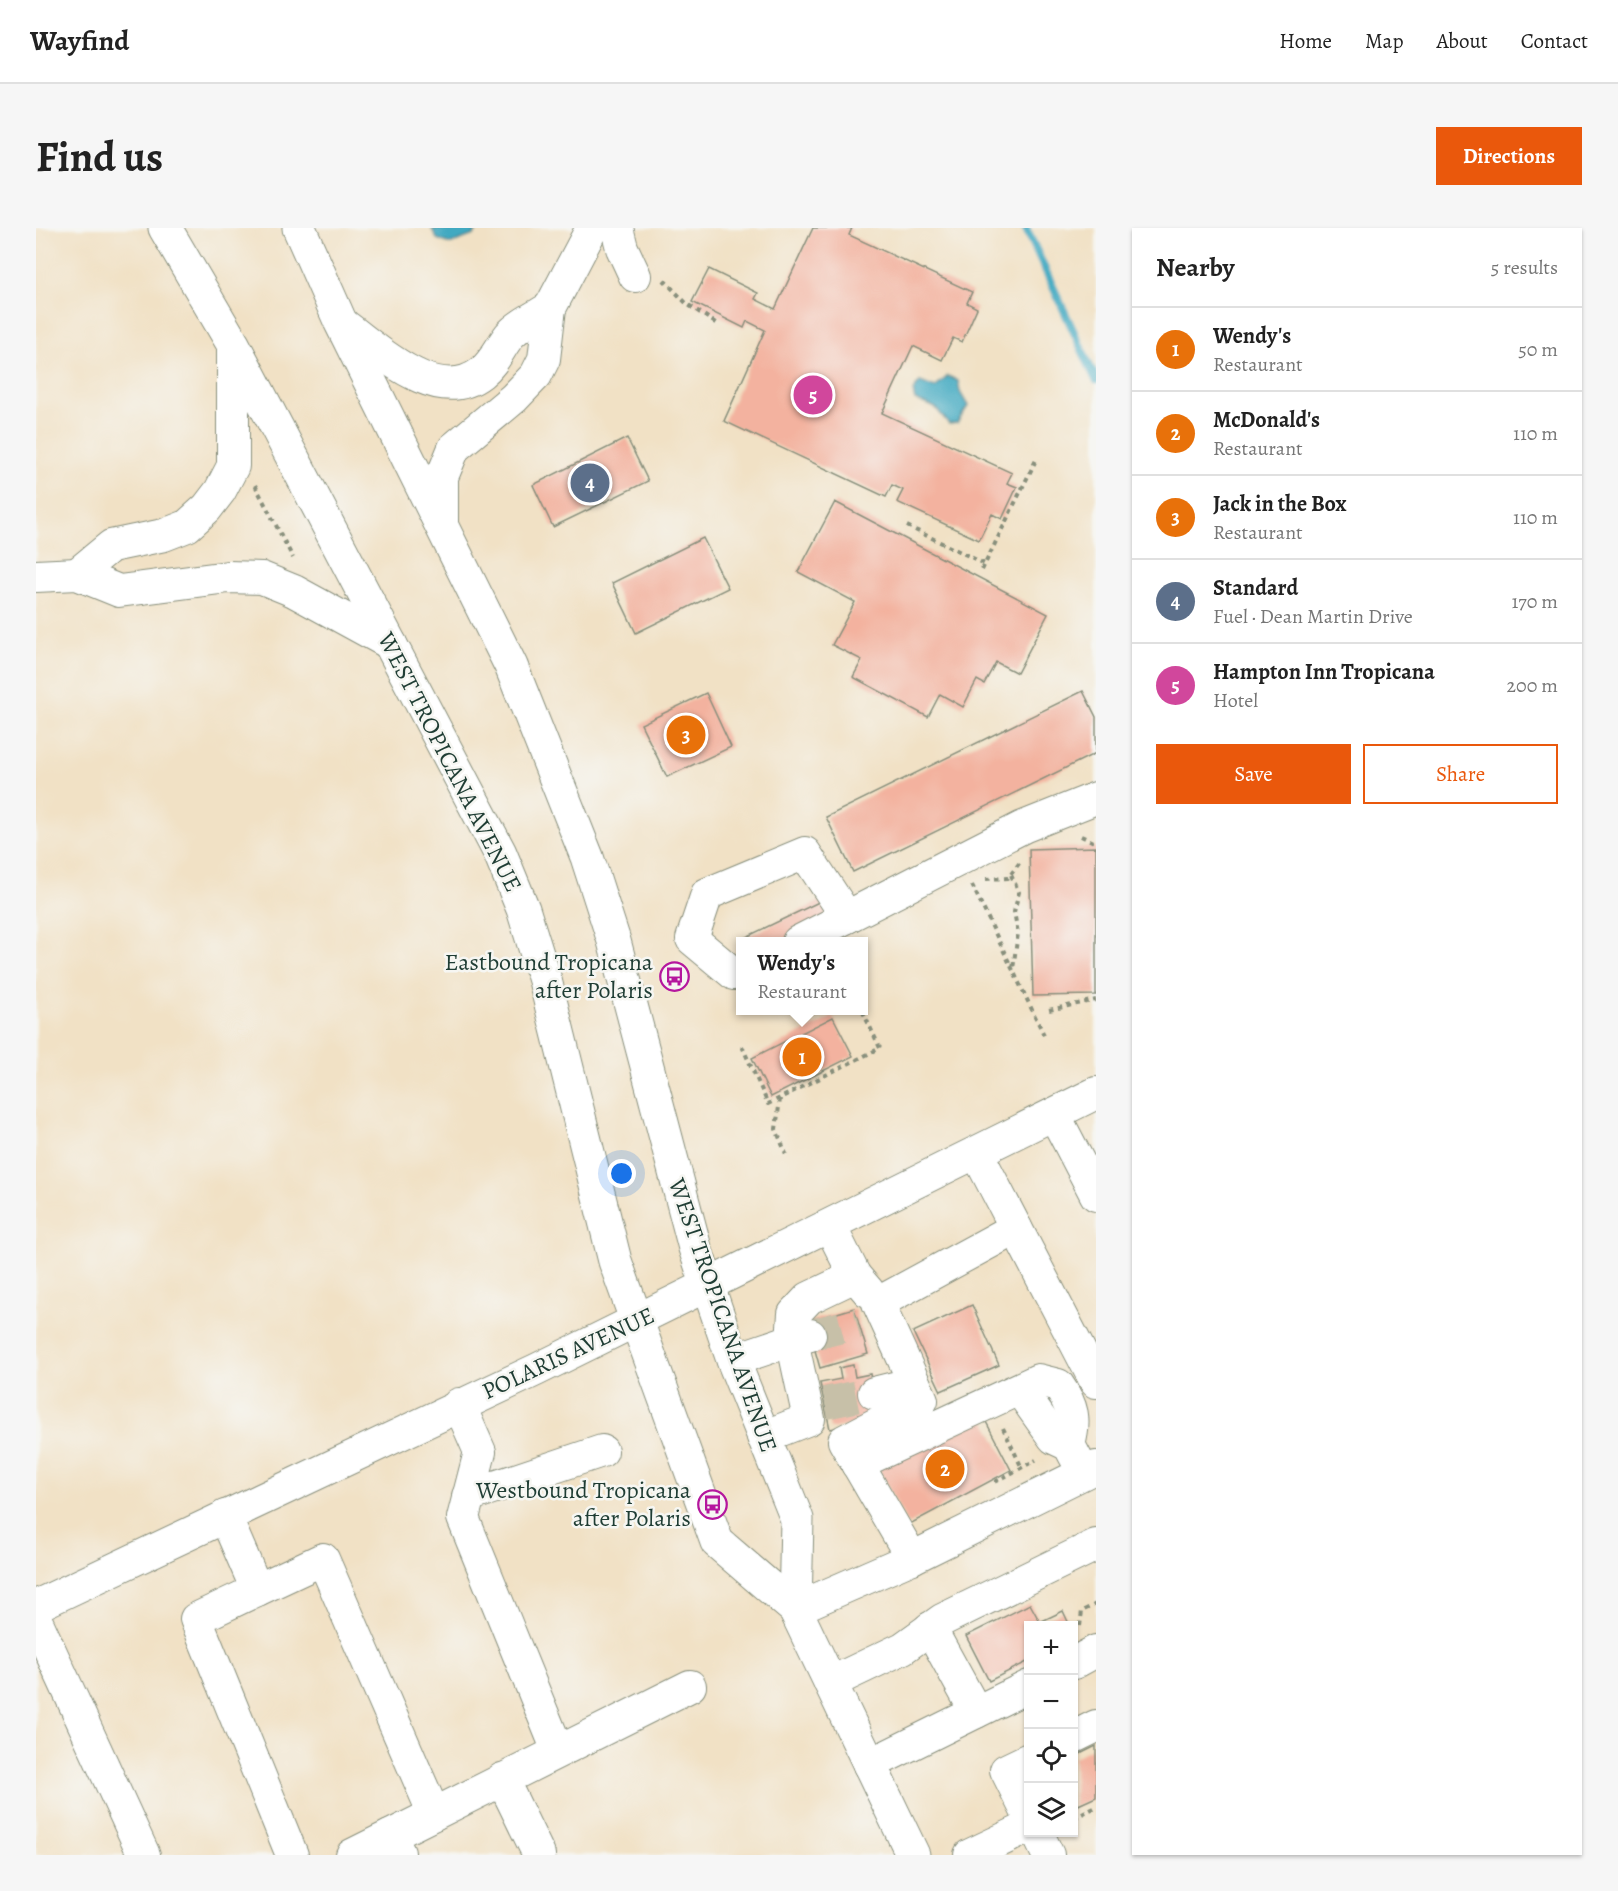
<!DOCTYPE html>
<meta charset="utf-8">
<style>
body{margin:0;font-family:Alegreya,serif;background:#f6f6f6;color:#222}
.controls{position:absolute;right:18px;bottom:18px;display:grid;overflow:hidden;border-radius:0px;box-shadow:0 2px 4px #0004}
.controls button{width:54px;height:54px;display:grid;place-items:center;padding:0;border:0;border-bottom:2px solid #e0e0e0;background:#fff;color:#222;font:30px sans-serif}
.you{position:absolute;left:586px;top:946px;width:21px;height:21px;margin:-15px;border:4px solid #fff;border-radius:50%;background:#1a73e8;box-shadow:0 0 0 9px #1a73e833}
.badge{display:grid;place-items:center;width:39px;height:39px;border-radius:50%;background:#ea580c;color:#fff;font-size:20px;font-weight:700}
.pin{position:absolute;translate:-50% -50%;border:3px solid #fff;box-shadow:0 2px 6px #0006}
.popup{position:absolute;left:700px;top:709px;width:132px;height:78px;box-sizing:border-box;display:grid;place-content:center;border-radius:0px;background:#fff;filter:drop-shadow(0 2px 4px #0005);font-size:20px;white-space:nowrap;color:#767676}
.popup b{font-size:22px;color:#222}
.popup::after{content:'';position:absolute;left:50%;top:100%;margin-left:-12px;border:12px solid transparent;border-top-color:#fff}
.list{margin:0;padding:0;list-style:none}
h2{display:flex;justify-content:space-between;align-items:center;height:78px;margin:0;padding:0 24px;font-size:26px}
h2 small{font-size:20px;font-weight:400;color:#767676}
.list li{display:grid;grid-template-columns:39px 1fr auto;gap:18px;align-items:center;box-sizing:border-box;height:84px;padding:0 24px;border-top:2px solid #e0e0e0}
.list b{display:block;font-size:22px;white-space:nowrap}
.list p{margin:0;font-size:20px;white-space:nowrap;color:#767676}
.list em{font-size:20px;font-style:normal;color:#767676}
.actions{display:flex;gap:12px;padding:18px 24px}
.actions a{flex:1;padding:14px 0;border:2px solid #ea580c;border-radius:0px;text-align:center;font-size:21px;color:#ea580c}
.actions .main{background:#ea580c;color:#fff}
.icon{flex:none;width:33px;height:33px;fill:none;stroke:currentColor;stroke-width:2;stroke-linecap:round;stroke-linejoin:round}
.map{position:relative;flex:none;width:1060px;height:1627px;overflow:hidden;border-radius:0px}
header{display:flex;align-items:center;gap:36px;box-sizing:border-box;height:84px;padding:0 30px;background:#fff;border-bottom:2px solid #e0e0e0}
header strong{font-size:28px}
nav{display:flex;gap:33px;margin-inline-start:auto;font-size:21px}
.intro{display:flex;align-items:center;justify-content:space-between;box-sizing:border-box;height:144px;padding:0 36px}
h1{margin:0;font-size:42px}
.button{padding:15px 27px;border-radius:0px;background:#ea580c;color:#fff;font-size:21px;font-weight:700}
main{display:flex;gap:36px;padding:0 36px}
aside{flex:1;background:#fff;border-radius:0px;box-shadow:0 2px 4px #0004}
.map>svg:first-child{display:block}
.water{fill:#41a9c1;stroke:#30737a;stroke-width:1.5}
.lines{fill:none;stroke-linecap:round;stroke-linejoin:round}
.stream{stroke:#41a9c1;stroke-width:8}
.building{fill:#f3b29f}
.minor-tunnel{stroke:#c7c0a8;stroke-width:32;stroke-dasharray:32 16;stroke-linecap:butt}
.minor-casing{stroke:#888f7c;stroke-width:34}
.major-casing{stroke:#888f7c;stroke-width:35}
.path{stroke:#888f7c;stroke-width:4;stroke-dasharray:4.5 4.5;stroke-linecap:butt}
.minor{stroke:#fff;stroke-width:32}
.major{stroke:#fff;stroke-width:33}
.labels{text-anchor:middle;stroke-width:5;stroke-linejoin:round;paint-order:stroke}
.street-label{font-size:24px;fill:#1f3d34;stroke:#f6f6f2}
.poi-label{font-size:24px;fill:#1f3d34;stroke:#f6f6f2;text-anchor:end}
</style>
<header>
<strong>Wayfind</strong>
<nav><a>Home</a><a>Map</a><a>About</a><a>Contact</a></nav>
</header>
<div class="intro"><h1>Find us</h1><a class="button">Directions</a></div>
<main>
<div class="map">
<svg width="1060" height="1627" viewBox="0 0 1060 1627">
<rect width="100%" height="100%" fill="#f6f6f2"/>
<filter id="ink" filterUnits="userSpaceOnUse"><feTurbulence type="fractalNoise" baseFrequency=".0167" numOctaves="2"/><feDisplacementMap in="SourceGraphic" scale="12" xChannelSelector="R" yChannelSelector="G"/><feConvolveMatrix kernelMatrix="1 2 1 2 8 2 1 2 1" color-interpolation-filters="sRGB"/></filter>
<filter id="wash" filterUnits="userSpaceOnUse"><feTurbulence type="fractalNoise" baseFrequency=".008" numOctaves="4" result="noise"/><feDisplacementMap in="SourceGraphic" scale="24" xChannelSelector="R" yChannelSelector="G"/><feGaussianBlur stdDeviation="1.35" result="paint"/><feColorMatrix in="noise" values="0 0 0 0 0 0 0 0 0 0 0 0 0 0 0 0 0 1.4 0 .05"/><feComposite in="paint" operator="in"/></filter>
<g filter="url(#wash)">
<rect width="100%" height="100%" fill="#f1e1c5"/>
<g class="water">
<polygon points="442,0 438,7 414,16 401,11 396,1"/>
<polygon points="912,148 922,153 924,164 932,178 921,195 913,196 900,180 879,172 877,163 884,154 899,160"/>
</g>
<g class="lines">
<polyline class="stream" points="990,0 1060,152"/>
</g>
<g id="blocks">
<g class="building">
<polygon points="777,0 816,0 813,7 936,64 931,75 941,80 926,114 917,110 906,132 877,118 846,185 976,245 971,255 981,259 966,291 956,286 943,312 861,274 867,262 856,257 850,269 688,193 729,102 711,93 708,100 656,74 673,41 722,65 719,71 739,81"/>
<polygon points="591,210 612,253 517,299 497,257"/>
<polygon points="799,274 1012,386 981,445 960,434 948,456 941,452 927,479 904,466 892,489 817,449 826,432 796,417 819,374 762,344"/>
<polygon points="667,310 692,360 600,405 576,355"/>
<polygon points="1047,463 1060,489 1060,525 817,644 790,589"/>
<polygon points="670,465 695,519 631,549 605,496"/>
<polygon points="1060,619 1060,767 997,768 993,621"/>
<polygon points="789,671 797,688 744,714 712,714 710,709"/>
<polygon points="797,789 817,828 735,869 716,830"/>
<polygon points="936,1077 963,1137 905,1163 877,1104"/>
<polygon points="818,1080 832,1126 784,1140 771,1094"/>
<polygon points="817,1137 819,1149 834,1146 843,1192 794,1201 784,1155 805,1151 803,1140"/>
<polygon points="946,1186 975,1242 872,1297 842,1240"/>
<polygon points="994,1376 1004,1394 1027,1383 1034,1398 993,1398 993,1433 953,1453 930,1408"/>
<polygon points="1060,1518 1060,1569 1038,1579 1038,1529"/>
</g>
</g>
</g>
<g filter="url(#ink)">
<use href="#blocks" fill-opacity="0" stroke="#888f7c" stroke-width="1.5"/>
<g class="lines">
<g class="minor-tunnel">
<polyline points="774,1107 822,1095"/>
<polyline points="789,1175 838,1165"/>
</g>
<defs>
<g id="minor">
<polyline points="581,0 586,20 599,48"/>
<path d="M305 95C341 120 400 180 445 145 458 135 463 121 473 108 482 97 501 88 514 80"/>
<polyline points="406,297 406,249 418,220 478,170 500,147 508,131 514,80 556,0"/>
<polyline points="41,346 75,318 128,307 151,298 171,280 184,263 197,238 197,116"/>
<polyline points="0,348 41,346 83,363 192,349 226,350 258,363 355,416"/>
<polyline points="762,714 987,599 1060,570"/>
<polyline points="704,743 698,746 656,711 671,666 769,625 811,689"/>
<polyline points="1018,886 1060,967"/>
<polyline points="941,925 1060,1154"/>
<polyline points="794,998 819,1048 832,1063"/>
<polyline points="774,1107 756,1112 758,1086 773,1070 819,1048"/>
<polyline points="697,1132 756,1112 773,1191 727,1209"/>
<polyline points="984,1162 1018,1210 1033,1217 1042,1234"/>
<polyline points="838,1165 878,1155"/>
<polyline points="423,1176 444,1224 427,1290 522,1523"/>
<path d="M821 1236 1002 1152 1022 1157C1037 1178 1040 1192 1033 1217"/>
<polyline points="432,1268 566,1223"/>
<polyline points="189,1288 221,1362 287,1331 398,1586"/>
<polyline points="876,1330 808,1213 886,1172 842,1075 980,1000"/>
<polyline points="221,1362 160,1391 256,1627"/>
<polyline points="0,1378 500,1142 1060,865"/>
<polyline points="759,1381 876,1330 1060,1239"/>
<polyline points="0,1392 108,1627"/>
<polyline points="894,1400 940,1484"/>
<polyline points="1038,1435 1060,1423"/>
<polyline points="794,1455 867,1420 906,1392 1060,1317"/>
<polyline points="1038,1509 1060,1498"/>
<polyline points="993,1531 970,1542 993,1588"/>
<polyline points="833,1537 993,1458"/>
<polyline points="466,1551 503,1627"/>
<polyline points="1001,1604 1012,1627"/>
<polyline points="354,1608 654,1458"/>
<polyline points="316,1627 354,1608 363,1625"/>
<polyline points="934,1627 993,1599"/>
</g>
<g id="major">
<polyline points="129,0 197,116 464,625 487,681 509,752 579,1033 681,1314 759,1381 877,1627"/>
<polyline points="263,0 305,95 475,438 551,629 578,713 659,1020 697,1132 761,1291 759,1381"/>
</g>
</defs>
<use href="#minor" class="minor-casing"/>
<use href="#major" class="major-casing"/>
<g class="path">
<polyline points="628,52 651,76 681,96"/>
<polyline points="219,257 257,330"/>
<polyline points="871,298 949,336"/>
<polyline points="946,342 1000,232"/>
<polyline points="1045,608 1060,615"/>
<polyline points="975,647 983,664 978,684 982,705 977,741"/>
<polyline points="950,651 972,650 985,633"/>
<polyline points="936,657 1010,811"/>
<polyline points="1013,782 1060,772"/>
<polyline points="706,818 732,876 844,820 826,782"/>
<polyline points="744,871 740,901 750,926"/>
<polyline points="967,1200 986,1240"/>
<polyline points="959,1254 1000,1232"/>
<polyline points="1044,1398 1046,1383 1060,1376"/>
<polyline points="1038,1590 1060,1579"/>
</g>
<use href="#minor" class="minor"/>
<use href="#major" class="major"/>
</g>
</g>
<defs>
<symbol id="bus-ring" viewBox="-11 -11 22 22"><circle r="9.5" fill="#f6f6f2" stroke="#b5179e" stroke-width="1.5"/><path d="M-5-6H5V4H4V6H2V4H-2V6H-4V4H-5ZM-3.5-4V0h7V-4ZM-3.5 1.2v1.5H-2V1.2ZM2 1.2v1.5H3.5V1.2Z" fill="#b5179e"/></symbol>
</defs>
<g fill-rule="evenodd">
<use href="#bus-ring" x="622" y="732" width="33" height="33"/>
<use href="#bus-ring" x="660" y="1260" width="33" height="33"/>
</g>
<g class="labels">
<g class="street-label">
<text transform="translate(414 534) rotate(63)" y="8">WEST TROPICANA AVENUE</text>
<text transform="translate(687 1087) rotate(71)" y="8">WEST TROPICANA AVENUE</text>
<text transform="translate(532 1125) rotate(-25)" y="8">POLARIS AVENUE</text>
</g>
<g class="poi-label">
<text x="617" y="742">Eastbound Tropicana<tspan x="617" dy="28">after Polaris</tspan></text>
<text x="655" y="1270">Westbound Tropicana<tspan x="655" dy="28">after Polaris</tspan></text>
</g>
</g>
</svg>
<div class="controls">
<button>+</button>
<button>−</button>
<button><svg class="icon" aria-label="locate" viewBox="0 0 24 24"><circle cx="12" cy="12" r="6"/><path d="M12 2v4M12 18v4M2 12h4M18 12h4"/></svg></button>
<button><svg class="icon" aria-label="layers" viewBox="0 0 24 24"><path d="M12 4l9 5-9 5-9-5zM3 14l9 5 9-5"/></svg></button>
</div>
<div class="you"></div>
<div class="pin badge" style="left:766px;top:829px;background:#e8710a">1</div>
<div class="popup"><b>Wendy's</b>Restaurant</div>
<div class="pin badge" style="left:909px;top:1241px;background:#e8710a">2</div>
<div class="pin badge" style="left:650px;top:507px;background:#e8710a">3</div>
<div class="pin badge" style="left:554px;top:255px;background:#5c6f8a">4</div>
<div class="pin badge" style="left:777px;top:167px;background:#d1479c">5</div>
</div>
<aside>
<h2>Nearby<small>5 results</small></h2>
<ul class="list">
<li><span class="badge" style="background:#e8710a">1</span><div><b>Wendy's</b><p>Restaurant</p></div><em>50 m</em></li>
<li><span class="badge" style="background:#e8710a">2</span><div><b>McDonald's</b><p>Restaurant</p></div><em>110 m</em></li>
<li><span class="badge" style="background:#e8710a">3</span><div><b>Jack in the Box</b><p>Restaurant</p></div><em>110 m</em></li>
<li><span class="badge" style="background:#5c6f8a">4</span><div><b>Standard</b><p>Fuel · Dean Martin Drive</p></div><em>170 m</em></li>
<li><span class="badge" style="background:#d1479c">5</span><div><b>Hampton Inn Tropicana</b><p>Hotel</p></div><em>200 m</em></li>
</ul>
<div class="actions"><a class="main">Save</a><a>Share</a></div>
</aside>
</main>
